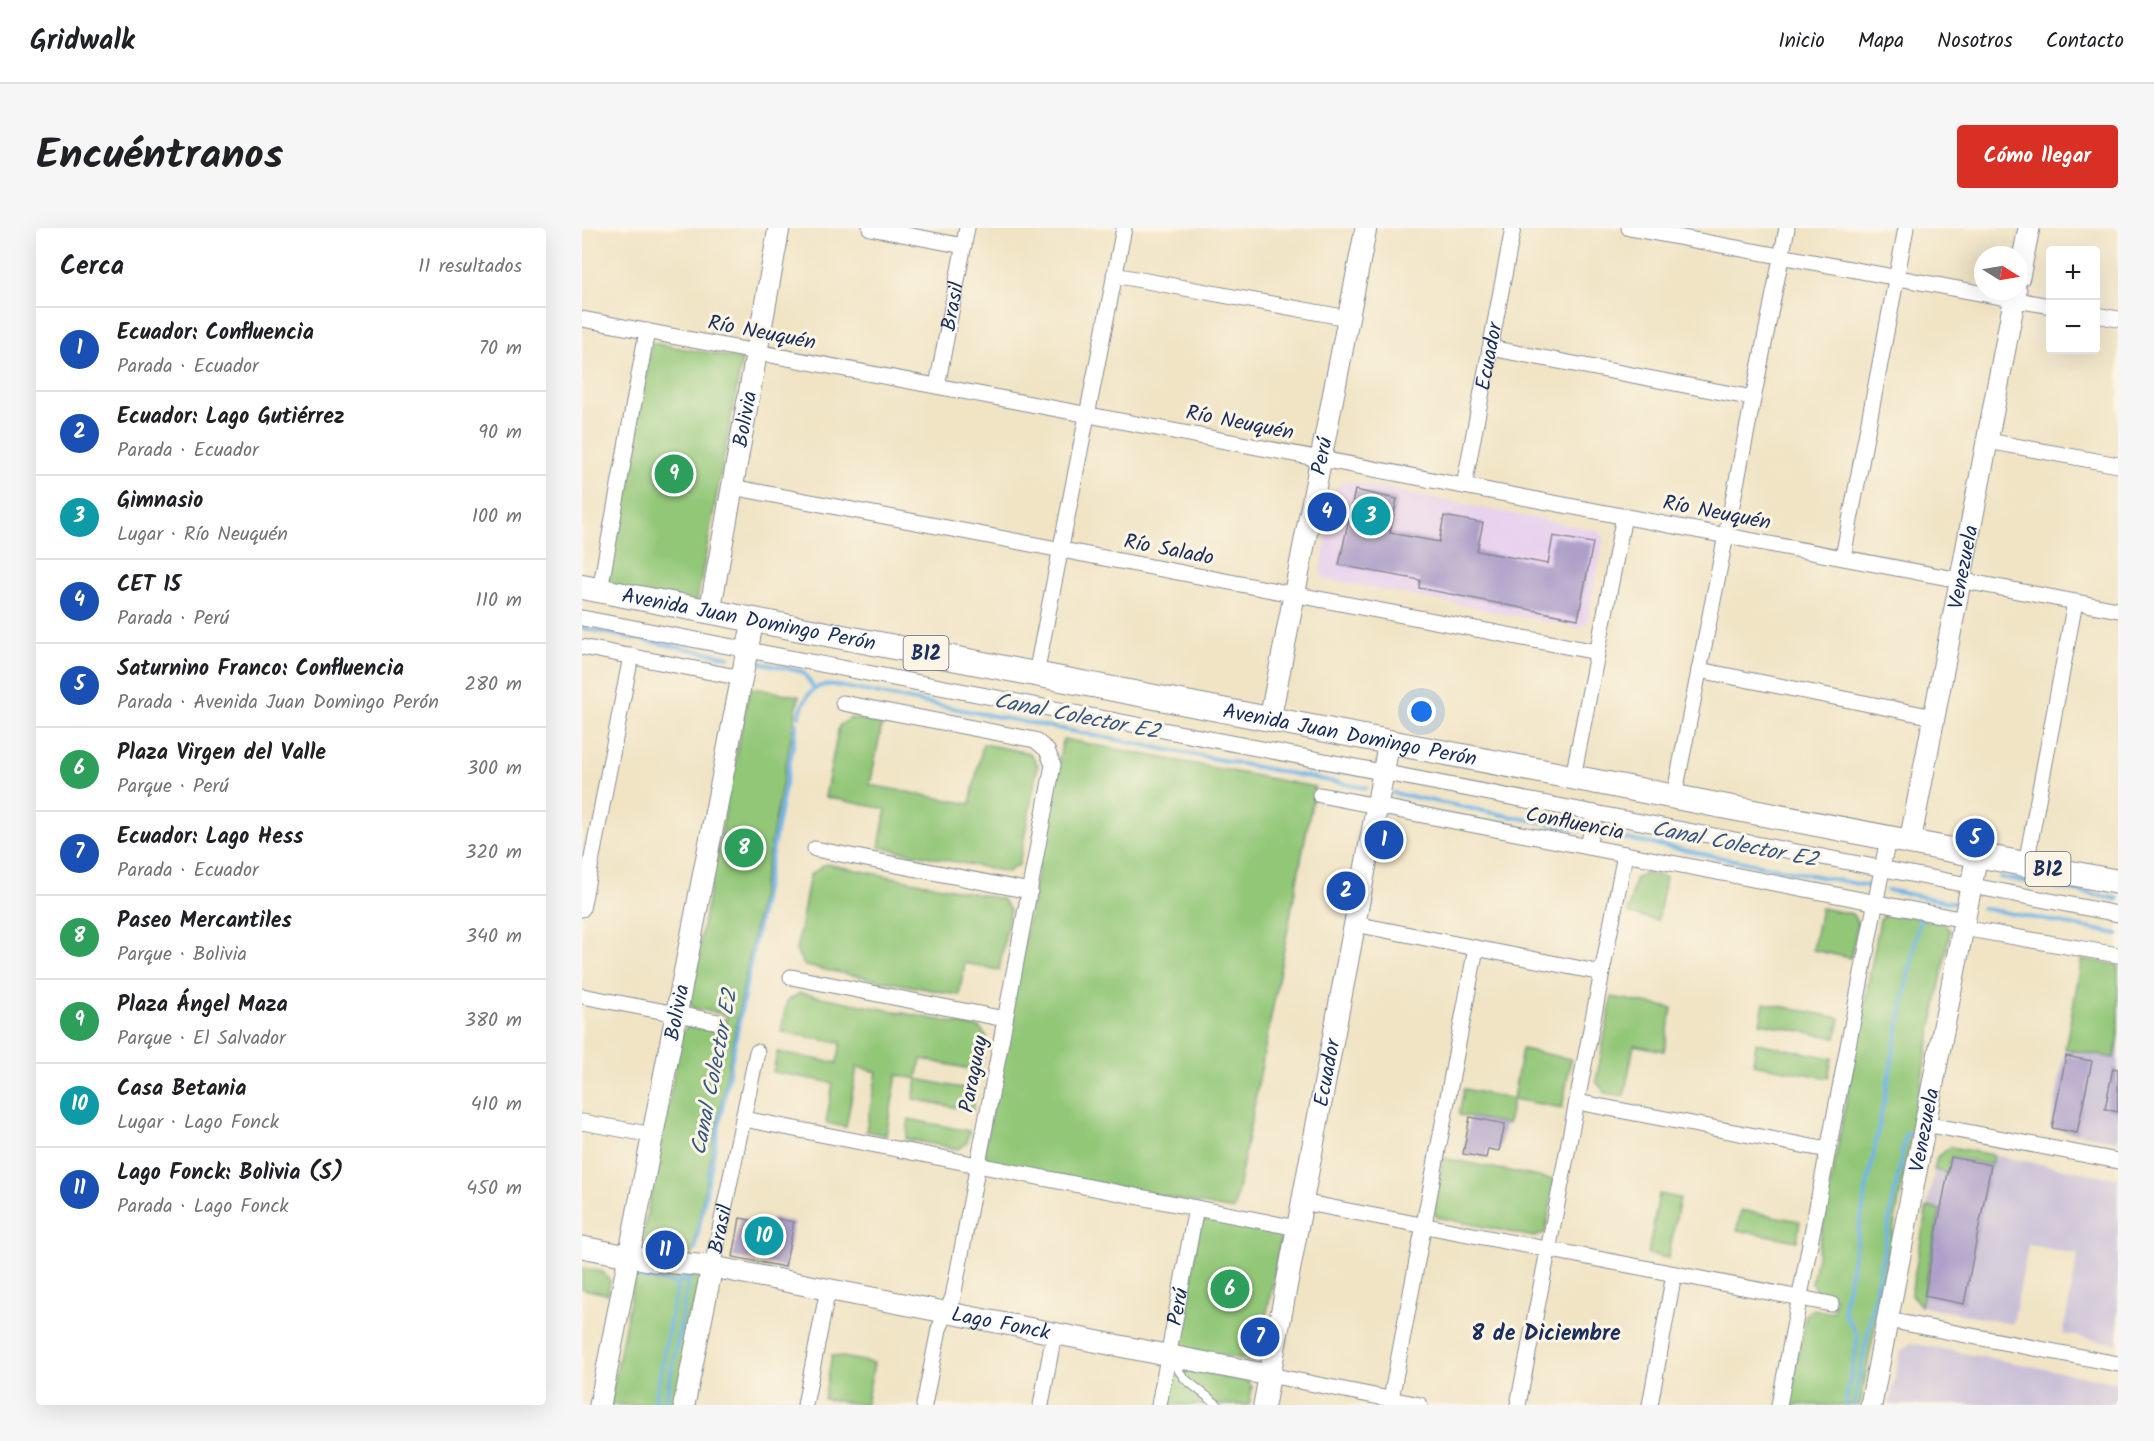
<!DOCTYPE html>
<html lang="es">
<meta charset="utf-8">
<style>
body{margin:0;font-family:Kalam,sans-serif;background:#f6f6f6;color:#202124}
.controls{position:absolute;right:18px;top:18px;display:grid;overflow:hidden;border-radius:6px;box-shadow:0 6px 24px #0002}
.controls button{width:54px;height:54px;display:grid;place-items:center;padding:0;border:0;border-bottom:2px solid #e0e0e0;background:#fff;color:#202124;font:30px sans-serif}
.compass{position:absolute;left:1392px;top:18px;width:54px;height:54px;border-radius:50%;background:#fff;box-shadow:0 6px 24px #0002;rotate:101deg}
.you{position:absolute;left:840px;top:484px;width:21px;height:21px;margin:-15px;border:4px solid #fff;border-radius:50%;background:#1a73e8;box-shadow:0 0 0 9px #1a73e833}
.badge{display:grid;place-items:center;width:39px;height:39px;border-radius:50%;background:#d93025;color:#fff;font-size:20px;font-weight:700}
.pin{position:absolute;translate:-50% -50%;border:3px solid #fff;box-shadow:0 2px 6px #0006}
.list{margin:0;padding:0;list-style:none}
h2{display:flex;justify-content:space-between;align-items:center;height:78px;margin:0;padding:0 24px;font-size:26px}
h2 small{font-size:20px;font-weight:400;color:#757577}
.list li{display:grid;grid-template-columns:39px 1fr auto;gap:18px;align-items:center;box-sizing:border-box;height:84px;padding:0 24px;border-top:2px solid #e0e0e0}
.list b{display:block;font-size:22px;white-space:nowrap}
.list p{margin:0;font-size:20px;white-space:nowrap;color:#757577}
.list em{font-size:20px;font-style:normal;color:#757577}
.map{position:relative;flex:none;width:1536px;height:1177px;overflow:hidden;border-radius:6px}
header{display:flex;align-items:center;gap:36px;box-sizing:border-box;height:84px;padding:0 30px;background:#fff;border-bottom:2px solid #e0e0e0}
header strong{font-size:28px}
nav{display:flex;gap:33px;margin-inline-start:auto;font-size:21px}
.intro{display:flex;align-items:center;justify-content:space-between;box-sizing:border-box;height:144px;padding:0 36px}
h1{margin:0;font-size:42px}
.button{padding:15px 27px;border-radius:6px;background:#d93025;color:#fff;font-size:21px;font-weight:700}
main{display:flex;gap:36px;padding:0 36px}
aside{flex:1;background:#fff;border-radius:6px;box-shadow:0 6px 24px #0002}
.map>svg:first-child{display:block}
.built{fill:#e8d2ee}
.industrial{fill:#c9bfd7}
.green{fill:#93c778;stroke:#577b6b;stroke-width:1.5}
.lines{fill:none;stroke-linecap:round;stroke-linejoin:round}
.stream{stroke:#72b5e7;stroke-width:4}
.building{fill:#afa0c9}
.lane-casing{stroke:#868a92;stroke-width:10}
.street-casing{stroke:#868a92;stroke-width:17}
.secondary-casing{stroke:#868a92;stroke-width:23}
.primary-casing{stroke:#868a92;stroke-width:26}
.lane{stroke:#fff;stroke-width:8}
.street{stroke:#fff;stroke-width:15}
.secondary{stroke:#fff;stroke-width:21}
.primary{stroke:#fff;stroke-width:24}
.labels{text-anchor:middle;stroke-width:6;stroke-linejoin:round;paint-order:stroke}
.shield{fill:#fcf5e5;stroke:#5e6a86;stroke-width:1.5}
.shield-label{font-size:20px;font-weight:bold;fill:#1b2f5e}
.street-label{font-size:21px;fill:#1b2f5e;stroke:#fcf5e5}
.water-label{font-size:22px;font-style:italic;fill:#355787;stroke:#fcf5e5}
.neighbourhood-label{font-size:22px;font-weight:bold;fill:#1b2f5e;stroke:#fcf5e5}
</style>
<header>
<strong>Gridwalk</strong>
<nav><a>Inicio</a><a>Mapa</a><a>Nosotros</a><a>Contacto</a></nav>
</header>
<div class="intro"><h1>Encuéntranos</h1><a class="button">Cómo llegar</a></div>
<main>
<aside>
<h2>Cerca<small>11 resultados</small></h2>
<ul class="list">
<li><span class="badge" style="background:#1a4fb4">1</span><div><b>Ecuador: Confluencia</b><p>Parada · Ecuador</p></div><em>70 m</em></li>
<li><span class="badge" style="background:#1a4fb4">2</span><div><b>Ecuador: Lago Gutiérrez</b><p>Parada · Ecuador</p></div><em>90 m</em></li>
<li><span class="badge" style="background:#0f9aa8">3</span><div><b>Gimnasio</b><p>Lugar · Río Neuquén</p></div><em>100 m</em></li>
<li><span class="badge" style="background:#1a4fb4">4</span><div><b>CET 15</b><p>Parada · Perú</p></div><em>110 m</em></li>
<li><span class="badge" style="background:#1a4fb4">5</span><div><b>Saturnino Franco: Confluencia</b><p>Parada · Avenida Juan Domingo Perón</p></div><em>280 m</em></li>
<li><span class="badge" style="background:#2e9e5b">6</span><div><b>Plaza Virgen del Valle</b><p>Parque · Perú</p></div><em>300 m</em></li>
<li><span class="badge" style="background:#1a4fb4">7</span><div><b>Ecuador: Lago Hess</b><p>Parada · Ecuador</p></div><em>320 m</em></li>
<li><span class="badge" style="background:#2e9e5b">8</span><div><b>Paseo Mercantiles</b><p>Parque · Bolivia</p></div><em>340 m</em></li>
<li><span class="badge" style="background:#2e9e5b">9</span><div><b>Plaza Ángel Maza</b><p>Parque · El Salvador</p></div><em>380 m</em></li>
<li><span class="badge" style="background:#0f9aa8">10</span><div><b>Casa Betania</b><p>Lugar · Lago Fonck</p></div><em>410 m</em></li>
<li><span class="badge" style="background:#1a4fb4">11</span><div><b>Lago Fonck: Bolivia (S)</b><p>Parada · Lago Fonck</p></div><em>450 m</em></li>
</ul>
</aside>
<div class="map">
<svg width="1536" height="1177" viewBox="0 0 1536 1177">
<rect width="100%" height="100%" fill="#fcf5e5"/>
<filter id="ink" filterUnits="userSpaceOnUse"><feTurbulence type="fractalNoise" baseFrequency=".0167" numOctaves="2"/><feDisplacementMap in="SourceGraphic" scale="12" xChannelSelector="R" yChannelSelector="G"/><feConvolveMatrix kernelMatrix="1 2 1 2 8 2 1 2 1" color-interpolation-filters="sRGB"/></filter>
<filter id="wash" filterUnits="userSpaceOnUse"><feTurbulence type="fractalNoise" baseFrequency=".008" numOctaves="4" result="noise"/><feDisplacementMap in="SourceGraphic" scale="24" xChannelSelector="R" yChannelSelector="G"/><feGaussianBlur stdDeviation="1.35" result="paint"/><feColorMatrix in="noise" values="0 0 0 0 0 0 0 0 0 0 0 0 0 0 0 0 0 1.4 0 .05"/><feComposite in="paint" operator="in"/></filter>
<g filter="url(#wash)">
<rect width="100%" height="100%" fill="#f0e4c5"/>
<polygon class="built" points="764,253 1017,303 1022,310 1005,395 998,400 743,351 738,345 754,258"/>
<g class="industrial">
<polygon points="1536,812 1536,913 1468,900 1483,821 1532,830"/>
<polygon points="1369,919 1536,951 1536,1116 1481,1106 1496,1026 1446,1017 1431,1096 1338,1078 1329,1066 1355,929"/>
<polygon points="1329,1115 1536,1155 1536,1177 1307,1177 1318,1124"/>
</g>
<g class="green">
<polygon points="70,115 160,131 114,378 24,361"/>
<path d="M170 460 217 468 110 1028C94 1026 65 1029 60 1012L100 804 106 798 141 804 145 787 112 780 106 774 167 463Z"/>
<polygon points="269,490 300,496 288,557 388,576 401,516 447,525 456,537 437,637 425,644 297,619 304,581 243,569 257,498"/>
<polygon points="481,511 733,559 652,982 400,933"/>
<polygon points="244,636 420,671 428,682 417,742 383,735 377,767 223,738 214,723 228,647"/>
<polygon points="1062,645 1084,649 1076,692 1046,686 1053,651"/>
<polygon points="1239,680 1270,686 1276,695 1269,730 1231,722"/>
<polygon points="1306,685 1362,695 1368,703 1278,1177 1206,1177 1224,1086 1231,1081 1251,1085 1254,1069 1235,1065 1230,1055 1298,692"/>
<polygon points="1500,731 1536,737 1536,812 1532,830 1483,821"/>
<polygon points="218,765 398,800 405,809 398,843 339,831 335,851 394,863 391,883 331,871 335,851 315,847 304,907 284,903 295,844 275,839 264,899 244,895 251,855 191,844 195,824 255,835 259,815 199,804 205,773"/>
<polygon points="1030,769 1090,780 1082,823 1052,817 1042,868 1023,865 1014,853"/>
<polygon points="1182,775 1258,790 1254,810 1178,795"/>
<polygon points="1174,815 1250,830 1246,850 1171,836"/>
<polygon points="940,821 989,831 980,880 931,871 926,896 877,887 882,861 931,871"/>
<polygon points="327,891 387,903 385,915 376,921 324,911"/>
<polygon points="1369,919 1411,927 1409,937 1369,929 1366,945 1352,942 1355,929"/>
<polygon points="861,930 973,952 963,1005 952,1009 855,989 852,984"/>
<polygon points="1077,966 1098,970 1086,1030 1066,1026"/>
<polygon points="1345,979 1358,982 1339,1078 1329,1066"/>
<polygon points="1159,982 1218,993 1215,1013 1155,1002"/>
<polygon points="629,991 692,1003 699,1011 677,1126 672,1133 602,1121 598,1117 618,997 621,993"/>
<polygon points="0,1040 21,1044 28,1053 26,1066 0,1061"/>
<polygon points="63,1041 118,1048 95,1177 28,1177 52,1052 57,1044"/>
<polygon points="250,1127 292,1135 284,1177 242,1171"/>
<polygon points="598,1140 665,1153 670,1159 667,1177 585,1177 591,1145"/>
</g>
<g class="lines">
<g class="stream">
<polyline points="0,400 147,429"/>
<polyline points="175,434 221,444 232,460"/>
<path d="M217 488C223 469 230 455 252 457L784 560"/>
<polyline points="811,565 1003,603"/>
<polyline points="1014,605 1286,658"/>
<polyline points="1418,649 1536,671"/>
<polyline points="1305,662 1373,675"/>
<polyline points="1400,680 1536,706"/>
<polyline points="113,1021 215,496"/>
<polyline points="53,1049 96,1056"/>
<polyline points="72,1177 95,1058 99,1052 107,1051 83,1177"/>
<polyline points="1263,1177 1276,1108 1263,1087 1262,1077 1338,689"/>
<polyline points="1272,1177 1324,905 1334,907"/>
</g>
</g>
<g id="blocks">
<g class="building">
<polygon points="773,262 815,271 808,305 857,314 862,288 901,295 895,323 966,336 971,308 1011,315 996,391 837,360 838,352 757,337"/>
<polygon points="1484,828 1510,833 1495,905 1470,900"/>
<polygon points="1531,840 1536,841 1536,884 1523,881"/>
<polygon points="888,889 923,896 917,923 906,921 904,930 881,926"/>
<polygon points="1369,929 1409,937 1382,1076 1342,1068"/>
<polygon points="158,990 189,996 190,990 212,994 203,1039 151,1029"/>
</g>
</g>
</g>
<g filter="url(#ink)">
<use href="#blocks" fill-opacity="0" stroke="#868a92" stroke-width="1.5"/>
<g class="lines">
<defs>
<polyline id="lane" points="589,1132 603,1151 636,1177"/>
<g id="street">
<polyline points="288,0 382,18"/>
<polyline points="1047,0 1468,78"/>
<polyline points="532,47 766,90"/>
<polyline points="1514,87 1536,91"/>
<polyline points="0,91 1536,382"/>
<polyline points="908,120 1171,170"/>
<path id="s1" d="M355 158 385 0"/>
<polyline points="1406,213 1536,237"/>
<path id="s2" d="M882 258 931 0"/>
<polyline points="150,259 1015,424"/>
<polyline points="1261,329 1324,0"/>
<polyline points="18,362 65,103"/>
<polyline points="0,390 1536,686"/>
<polyline points="0,419 160,450"/>
<polyline points="1117,442 1352,489"/>
<polyline points="454,446 542,0"/>
<polyline points="261,475 453,512 465,522 471,537 371,1069 357,1101 342,1177"/>
<polyline points="991,549 1042,288"/>
<polyline points="738,567 1383,692"/>
<polyline points="1092,569 1205,0"/>
<polyline points="1006,619 1013,585"/>
<polyline points="233,621 448,663"/>
<polyline points="1444,636 1493,374"/>
<polyline points="0,681 49,428"/>
<polyline points="773,696 1020,745"/>
<polyline points="1381,700 1536,727"/>
<polyline points="209,749 423,791"/>
<polyline points="0,768 137,794"/>
<polyline points="995,874 1246,922"/>
<polyline points="162,891 715,1000"/>
<polyline points="0,894 71,907"/>
<polyline points="1343,896 1536,933"/>
<polyline points="720,974 1249,1076"/>
<path id="s3" d="M130 1039 175 824"/>
<polyline points="1306,1092 1536,1136"/>
<polyline points="687,1147 838,1177"/>
<polyline points="809,1171 894,720"/>
<polyline points="223,1177 246,1061"/>
<polyline points="459,1177 472,1106"/>
<path id="s4" d="M577 1177 614 980"/>
<polyline points="936,1177 1043,626"/>
<polyline points="1068,1177 1092,1046"/>
<polyline points="1197,1177 1306,610"/>
</g>
<g id="secondary">
<polyline points="1437,49 1447,0"/>
<path id="s5" d="M128 383 197 0"/>
<path id="s6" d="M688 491 784 0"/>
<path id="s7" d="M1328 614 1434 63"/>
<path id="s8" d="M0 1019 71 1033 126 1038 687 1147"/>
<path id="s9" d="M18 1177 171 392"/>
<polyline points="102,1177 130,1039"/>
<path id="s10" d="M682 1177 807 514"/>
<path id="s11" d="M1289 1177 1395 627"/>
</g>
<g id="primary">
<path id="s12" d="M0 359 1536 654"/>
</g>
</defs>
<use href="#lane" class="lane-casing"/>
<use href="#street" class="street-casing"/>
<use href="#secondary" class="secondary-casing"/>
<use href="#primary" class="primary-casing"/>
<use href="#lane" class="lane"/>
<use href="#street" class="street"/>
<use href="#secondary" class="secondary"/>
<use href="#primary" class="primary"/>
</g>
</g>
<g class="labels">
<g class="shield">
<rect x="321.5" y="408" width="45" height="34" rx="4.5"/>
<rect x="1443.5" y="624" width="45" height="34" rx="4.5"/>
</g>
<g class="shield-label">
<text x="344" y="432">B12</text>
<text x="1466" y="648">B12</text>
</g>
<g class="street-label">
<text dy="7" stroke="none"><textPath href="#s1" startOffset="81">Brasil</textPath></text>
<text transform="translate(180 104) rotate(11)" y="7">Río Neuquén</text>
<text dy="7" stroke="none"><textPath href="#s2" startOffset="132">Ecuador</textPath></text>
<text dy="7" stroke="none"><textPath href="#s5" startOffset="195">Bolivia</textPath></text>
<text transform="translate(658 194) rotate(11)" y="7">Río Neuquén</text>
<text dy="7" stroke="none"><textPath href="#s6" startOffset="268">Perú</textPath></text>
<text transform="translate(1135 284) rotate(11)" y="7">Río Neuquén</text>
<text transform="translate(587 321) rotate(11)" y="7">Río Salado</text>
<text dy="7" stroke="none"><textPath href="#s7" startOffset="280">Venezuela</textPath></text>
<text dy="7" stroke="none"><textPath href="#s12" startOffset="170">Avenida Juan Domingo Perón</textPath></text>
<text dy="7" stroke="none"><textPath href="#s12" startOffset="782">Avenida Juan Domingo Perón</textPath></text>
<text transform="translate(993 595) rotate(11)" y="7">Confluencia</text>
<text dy="7" stroke="none"><textPath href="#s9" startOffset="400">Bolivia</textPath></text>
<text dy="7" stroke="none"><textPath href="#s10" startOffset="338">Ecuador</textPath></text>
<text transform="translate(391 846) rotate(-79)" y="7">Paraguay</text>
<text dy="7" stroke="none"><textPath href="#s11" startOffset="280">Venezuela</textPath></text>
<text dy="7" stroke="none"><textPath href="#s3" startOffset="39">Brasil</textPath></text>
<text dy="7" stroke="none"><textPath href="#s4" startOffset="100">Perú</textPath></text>
<text dy="7" stroke="none"><textPath href="#s8" startOffset="426">Lago Fonck</textPath></text>
</g>
<g class="water-label">
<text transform="translate(495 487) rotate(11)" y="8">Canal Colector E2</text>
<text transform="translate(1153 615) rotate(11)" y="8">Canal Colector E2</text>
<text transform="translate(131 844) rotate(-79)" y="8">Canal Colector E2</text>
</g>
<g class="neighbourhood-label">
<text x="964" y="1112">8 de Diciembre</text>
</g>
</g>
</svg>
<div class="controls">
<button>+</button>
<button>−</button>
</div>
<svg class="compass" viewBox="-18 -18 36 36"><path d="M0-13l5 13h-10z" fill="#e53935"/><path d="M0 13l5-13h-10z" fill="#757577"/></svg>
<div class="you"></div>
<div class="pin badge" style="left:802px;top:612px;background:#1a4fb4">1</div>
<div class="pin badge" style="left:764px;top:663px;background:#1a4fb4">2</div>
<div class="pin badge" style="left:789px;top:288px;background:#0f9aa8">3</div>
<div class="pin badge" style="left:745px;top:284px;background:#1a4fb4">4</div>
<div class="pin badge" style="left:1393px;top:610px;background:#1a4fb4">5</div>
<div class="pin badge" style="left:648px;top:1061px;background:#2e9e5b">6</div>
<div class="pin badge" style="left:678px;top:1109px;background:#1a4fb4">7</div>
<div class="pin badge" style="left:162px;top:620px;background:#2e9e5b">8</div>
<div class="pin badge" style="left:92px;top:246px;background:#2e9e5b">9</div>
<div class="pin badge" style="left:182px;top:1008px;background:#0f9aa8">10</div>
<div class="pin badge" style="left:83px;top:1022px;background:#1a4fb4">11</div>
</div>
</main>
